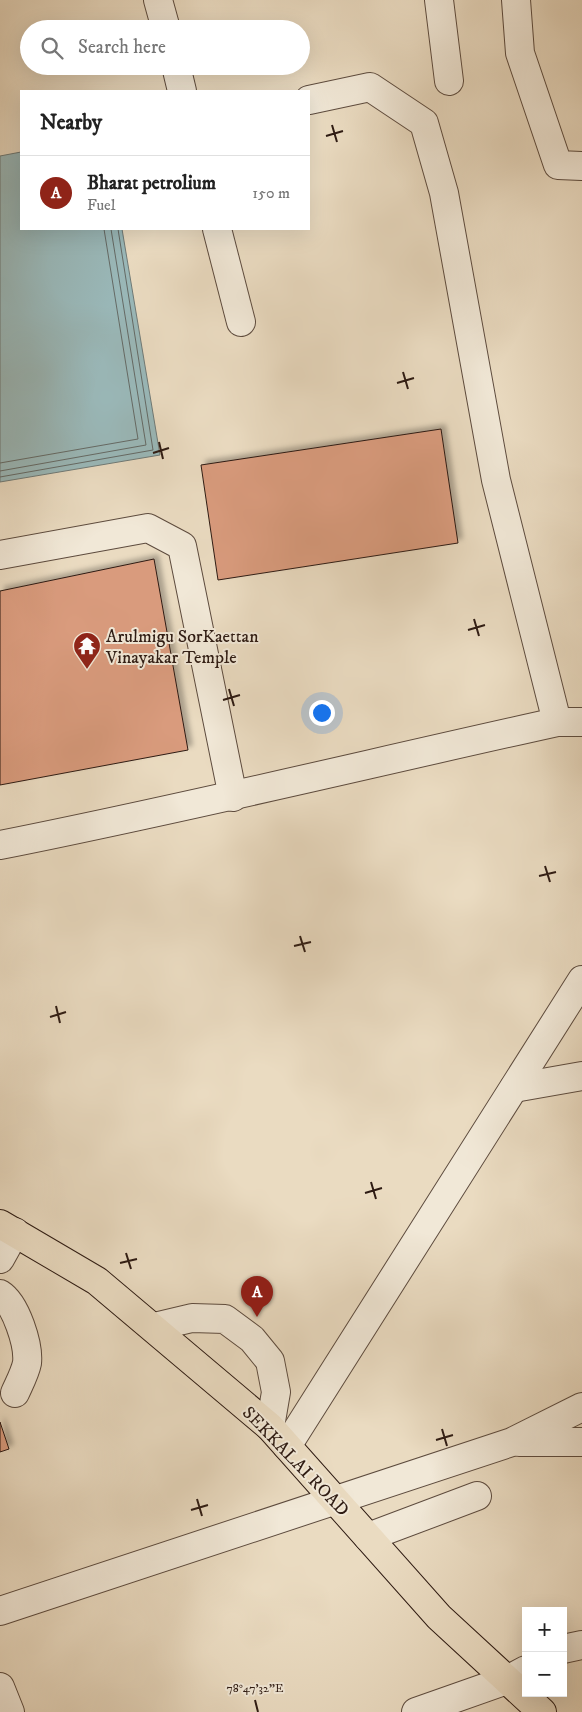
<!DOCTYPE html>
<meta charset="utf-8">
<style>
body{margin:0;font-family:"IM FELL DW Pica",serif;background:#f2f2f2;color:#222}
.controls{position:absolute;right:15px;bottom:15px;display:grid;overflow:hidden;border-radius:0px;box-shadow:0 5px 20px #0002}
.controls button{width:45px;height:45px;display:grid;place-items:center;padding:0;border:0;border-bottom:1px solid #e0e0e0;background:#fff;color:#222;font:25px sans-serif}
.you{position:absolute;left:321px;top:712px;width:18px;height:18px;margin:-12px;border:4px solid #fff;border-radius:50%;background:#1a73e8;box-shadow:0 0 0 8px #1a73e833}
.badge{display:grid;place-items:center;width:32px;height:32px;border-radius:50%;background:#8f2418;color:#fff;font-size:16px;font-weight:700}
.pin{position:absolute;translate:-50% -41px;filter:drop-shadow(0 1px 2px #0008)}
.pin::after{content:'';position:absolute;top:26px;width:18px;height:15px;background:inherit;clip-path:polygon(0 0,100% 0,50% 100%)}
.list{margin:0;padding:0;list-style:none}
h2{display:flex;justify-content:space-between;align-items:center;height:65px;margin:0;padding:0 20px;font-size:21px}
h2 small{font-size:16px;font-weight:400;color:#767676}
.list li{display:grid;grid-template-columns:32px 1fr auto;gap:15px;align-items:center;box-sizing:border-box;height:75px;padding:0 20px;border-top:1px solid #e0e0e0}
.list b{display:block;font-size:19px;white-space:nowrap}
.list p{margin:0;font-size:16px;white-space:nowrap;color:#767676}
.list em{font-size:16px;font-style:normal;color:#767676}
.icon{flex:none;width:28px;height:28px;fill:none;stroke:currentColor;stroke-width:2;stroke-linecap:round;stroke-linejoin:round}
.map{position:relative;flex:none;width:582px;height:1712px;overflow:hidden}
.search{position:absolute;background:#fff;box-shadow:0 5px 20px #0002;left:20px;top:20px;width:290px;height:55px;display:flex;align-items:center;gap:12px;box-sizing:border-box;padding:0 18px;border-radius:28px;color:#767676;font-size:19px}
.panel{position:absolute;background:#fff;box-shadow:0 5px 20px #0002;left:20px;top:90px;width:290px;height:140px;border-radius:0px}
.map>svg:first-child{display:block}
.water{fill:#9ab9ba;stroke:#6f7a77}
.lines{fill:none;stroke-linecap:round;stroke-linejoin:round}
.shore{stroke:#646a66;stroke-width:1}
.building{fill:#d99b7d;stroke:#2e1b13;filter:url(#shadow)}
.minor-casing{stroke:#5d4b3e;stroke-width:30}
.major-casing{stroke:#2e1b13;stroke-width:30}
.minor{stroke:#f1e8d7;stroke-width:28}
.major{stroke:#eadbc1;stroke-width:28}
.ticks{fill:none;stroke:#2e1b13;stroke-width:2}
.labels{text-anchor:middle;stroke-width:4;stroke-linejoin:round;paint-order:stroke}
.poi-label{font-size:18px;fill:#2e1b13;stroke:#f1e8d7;text-anchor:start}
.street-label{font-size:18px;fill:#2e1b13;stroke:#f1e8d7}
.ticks-label{font-size:12px;text-anchor:middle;fill:#2e1b13;stroke:#f1e8d7;stroke-width:4;stroke-linejoin:round;paint-order:stroke}
</style>
<div class="map">
<svg width="582" height="1712" viewBox="0 0 582 1712">
<defs>
<filter id="shadow"><feDropShadow dx="4.5" dy="-4.5" stdDeviation="2.5" flood-color="#0004"/></filter>
</defs>
<rect width="100%" height="100%" fill="#eadbc1"/>
<filter id="stains"><feTurbulence type="fractalNoise" baseFrequency=".004" numOctaves="4"/><feColorMatrix values="0 0 0 0 .2 0 0 0 0 .09 0 0 0 0 .02 0 0 0 .5 -.17"/></filter>
<radialGradient id="worn" r=".72"><stop offset=".6" stop-color="#630" stop-opacity="0"/><stop offset="1" stop-color="#630" stop-opacity=".3"/></radialGradient>
<polygon class="water" points="21,152 21,229 122,229 160,455 0,482 0,156"/>
<g class="lines">
<g class="shore">
<polyline points="0,463 138,439 104,229"/>
<polyline points="0,471 146,445 111,229"/>
<polyline points="0,477 153,450 118,229"/>
</g>
</g>
<g class="building">
<polygon points="441,429 458,543 218,580 201,465"/>
<polygon points="154,559 188,750 0,785 0,591"/>
<polygon points="0,1422 9,1449 0,1452"/>
</g>
<g class="lines">
<defs>
<g id="minor">
<polyline points="158,0 166,29"/>
<polyline points="439,0 449,81"/>
<polyline points="516,0 520,53 558,165 582,166"/>
<polyline points="176,66 182,91"/>
<polyline points="309,100 370,87 424,123 444,193 496,480 557,722"/>
<polyline points="217,229 241,322"/>
<polyline points="0,555 148,528 182,546 233,797"/>
<path d="M0 845C187 808 371 763 557 722H582"/>
<polyline points="514,1088 582,1076"/>
<polyline points="0,1259 15,1232"/>
<path d="M0 1294C16 1304 29 1345 27 1363 25 1373 19 1384 15 1393"/>
<polyline points="154,1327 192,1318 225,1319 252,1339 270,1361 276,1392 270,1427"/>
<polyline points="519,1442 582,1442"/>
<polyline points="287,1446 582,980"/>
<polyline points="368,1537 477,1496"/>
<polyline points="0,1611 512,1442 582,1407"/>
<polyline points="563,1649 582,1645"/>
<polyline points="0,1687 10,1712"/>
<polyline points="416,1712 507,1680 526,1670"/>
</g>
<polyline id="major" points="0,1224 97,1281 270,1427 439,1617 542,1712"/>
</defs>
<use href="#minor" class="minor-casing"/>
<use href="#major" class="major-casing"/>
<use href="#minor" class="minor"/>
<use href="#major" class="major"/>
</g>
<path class="ticks" d="M332 125 337 142M326 136 343 131M403 372 408 389M397 383 414 378M159 442 163 459M153 453 169 448M474 619 479 636M468 630 485 625M229 689 234 706M223 700 240 695M545 866 550 882M539 876 556 872M300 936 305 952M294 946 311 942M56 1006 60 1023M50 1017 66 1012M371 1182 376 1199M365 1193 382 1188M126 1253 131 1269M120 1263 137 1259M442 1429 447 1446M436 1440 453 1435M197 1499 202 1516M191 1510 208 1505M255 1700 258 1712"/>
<defs>
<symbol id="temple-pin" viewBox="-11 -11 22 30"><path d="M0 17L-7.5 6A9.5 9.5 0 1 1 7.5 6Z" fill="#8f2418" stroke="#f1e8d7"/><path d="M0-6L5-2H3V0L6.5 2.5H4V6H1.5V3h-3V6H-4V2.5H-6.5L-3 0V-2H-5Z" fill="#fff"/></symbol>
</defs>
<g fill-rule="evenodd">
<use href="#temple-pin" x="71" y="630" width="32" height="43"/>
</g>
<g class="labels">
<g class="poi-label">
<text x="106" y="642">Arulmigu SorKaettan<tspan x="106" dy="21">Vinayakar Temple</tspan></text>
</g>
<g class="street-label">
<text transform="translate(296 1461) rotate(46)" y="6">SEKKALAI ROAD</text>
</g>
</g>
<g class="ticks-label">
<text x="255" y="1692">78°47'32"E</text>
</g>
<rect width="100%" height="100%" filter="url(#stains)"/>
<rect width="100%" height="100%" fill="url(#worn)"/>
</svg>
<div class="controls">
<button>+</button>
<button>−</button>
</div>
<div class="you"></div>
<div class="pin badge" style="left:257px;top:1317px">A</div>
<div class="search"><svg class="icon" aria-label="search" viewBox="0 0 24 24"><circle cx="10" cy="10" r="6"/><path d="M15 15l6 6"/></svg>Search here</div>
<section class="panel">
<h2>Nearby<small></small></h2>
<ul class="list">
<li><span class="badge">A</span><div><b>Bharat petrolium</b><p>Fuel</p></div><em>150 m</em></li>
</ul>
</section>
</div>
